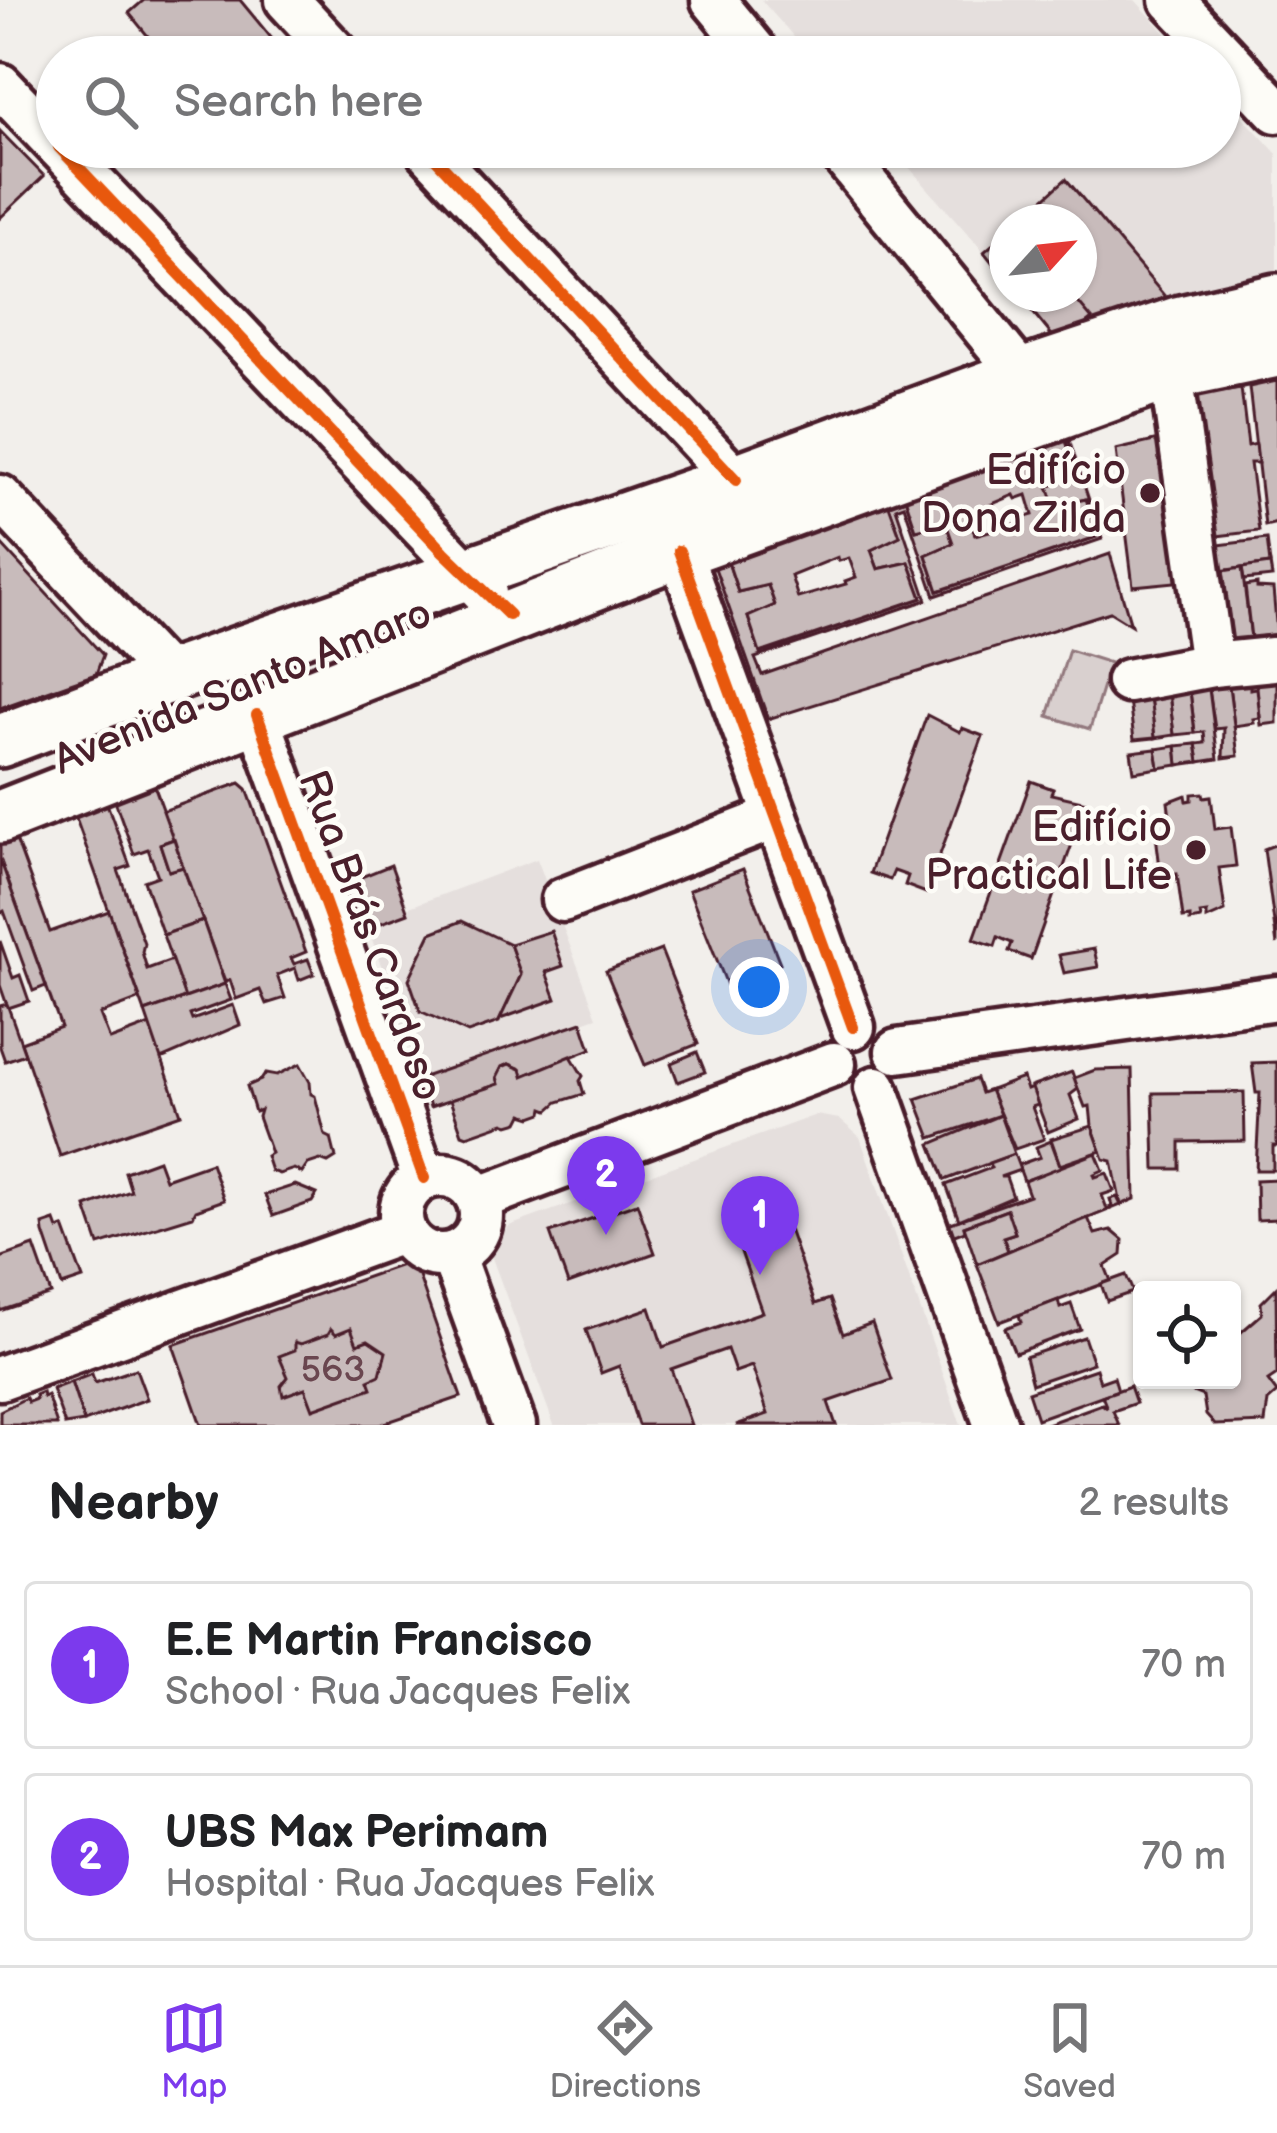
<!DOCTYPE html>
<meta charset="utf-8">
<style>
body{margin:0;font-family:"Balsamiq Sans",sans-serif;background:#f6f6f6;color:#202124}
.controls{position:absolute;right:36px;bottom:36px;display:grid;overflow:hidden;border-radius:12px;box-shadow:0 3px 9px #0004}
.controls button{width:108px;height:108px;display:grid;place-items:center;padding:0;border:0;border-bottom:3px solid #e0e0e0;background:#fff;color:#202124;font:60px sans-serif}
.compass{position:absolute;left:989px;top:204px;width:108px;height:108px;border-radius:50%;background:#fff;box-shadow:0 3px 9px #0004;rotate:63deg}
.you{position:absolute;left:759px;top:987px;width:42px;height:42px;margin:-30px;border:9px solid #fff;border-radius:50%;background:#1a73e8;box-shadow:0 0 0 18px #1a73e833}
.badge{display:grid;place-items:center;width:78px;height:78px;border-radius:50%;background:#7c3aed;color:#fff;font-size:39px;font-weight:700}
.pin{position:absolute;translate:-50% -99px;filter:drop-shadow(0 3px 6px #0008)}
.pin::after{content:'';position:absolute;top:63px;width:42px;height:36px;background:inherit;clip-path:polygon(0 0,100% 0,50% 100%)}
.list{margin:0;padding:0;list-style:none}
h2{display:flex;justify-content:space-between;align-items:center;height:156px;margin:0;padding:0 48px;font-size:51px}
h2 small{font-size:39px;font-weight:400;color:#757577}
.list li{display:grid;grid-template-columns:78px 1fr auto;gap:36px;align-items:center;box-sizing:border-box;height:168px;margin:0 24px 24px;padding:0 24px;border:3px solid #e0e0e0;border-radius:12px}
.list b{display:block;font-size:45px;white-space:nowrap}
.list p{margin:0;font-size:39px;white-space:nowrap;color:#757577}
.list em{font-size:39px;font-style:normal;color:#757577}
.icon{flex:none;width:66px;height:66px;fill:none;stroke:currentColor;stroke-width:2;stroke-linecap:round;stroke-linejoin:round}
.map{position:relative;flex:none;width:1277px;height:1425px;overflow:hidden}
.search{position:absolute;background:#fff;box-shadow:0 3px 9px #0004;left:36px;right:36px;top:36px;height:132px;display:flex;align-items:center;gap:30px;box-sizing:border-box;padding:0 42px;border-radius:66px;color:#757577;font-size:45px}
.sheet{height:540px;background:#fff}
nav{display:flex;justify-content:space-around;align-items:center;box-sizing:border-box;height:168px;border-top:3px solid #e0e0e0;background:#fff;font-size:33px;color:#757577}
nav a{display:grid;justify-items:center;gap:6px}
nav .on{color:#7c3aed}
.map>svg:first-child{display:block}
.built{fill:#e5dfdd}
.green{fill:#d9d0cf;stroke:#92787d;stroke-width:3}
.building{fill:#c8bbbb;stroke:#4a1f2b;stroke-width:3;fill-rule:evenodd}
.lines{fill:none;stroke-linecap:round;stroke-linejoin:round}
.minor-casing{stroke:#4a1f2b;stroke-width:51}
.major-casing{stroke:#4a1f2b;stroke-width:60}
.minor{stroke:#fdfcf7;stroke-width:42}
.major{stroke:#fdfcf7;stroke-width:51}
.cycleway-casing{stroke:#fdfcf7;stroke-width:20}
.cycleway{stroke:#e8590c;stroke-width:12}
.poi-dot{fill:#4a1f2b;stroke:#fdfcf7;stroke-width:4.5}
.labels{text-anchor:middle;stroke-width:9;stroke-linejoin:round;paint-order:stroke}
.number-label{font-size:36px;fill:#6a464f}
.poi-label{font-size:42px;fill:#4a1f2b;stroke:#fdfcf7;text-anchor:end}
.street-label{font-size:42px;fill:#4a1f2b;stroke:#fdfcf7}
</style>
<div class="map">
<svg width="1277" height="1425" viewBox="0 0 1277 1425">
<rect width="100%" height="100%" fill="#f2efeb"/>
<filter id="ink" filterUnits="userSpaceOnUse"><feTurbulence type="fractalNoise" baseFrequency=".00833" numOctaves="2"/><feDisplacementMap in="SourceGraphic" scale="24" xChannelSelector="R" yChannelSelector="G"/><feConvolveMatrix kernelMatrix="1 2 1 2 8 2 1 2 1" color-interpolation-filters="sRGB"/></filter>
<g filter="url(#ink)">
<g class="built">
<polygon points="761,0 1135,0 1188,57 812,57"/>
<polygon points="1220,92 1277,154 1277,281 1173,306 1066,180 1018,222 1007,222 1007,232 984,252 891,147 1220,147"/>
<polygon points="537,859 597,1017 421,1078 368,928 407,914 407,908"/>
<polygon points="816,1115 839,1119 860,1137 961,1425 554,1425 492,1258 497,1240 509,1226"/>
</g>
<polygon class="green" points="1069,650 1110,663 1090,729 1048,716"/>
<g class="building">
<polygon points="144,0 240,0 287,57 165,57 129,13"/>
<polygon points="0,131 44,176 0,218"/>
<polygon points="1066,179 1173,306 1062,348 1018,294 1079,294 1079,222 1018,222"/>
<polygon points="1007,232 1007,281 984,252"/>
<polygon points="1018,294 1071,294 1092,319 1060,345"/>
<polygon points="1277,381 1277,523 1265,526 1249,387"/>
<polygon points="1241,388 1248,446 1256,444 1258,463 1250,463 1259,531 1208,537 1182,397"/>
<polygon points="1068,437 1102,539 935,596 904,505 896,508 927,600 755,658 762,675 1110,554 1131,625 1110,612 768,719 715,568 726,556 738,592 768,585 775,605 748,617 760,653 922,598 909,562 878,569 871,550 900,536 887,500 904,494 916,530 946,523 953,543 926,555 938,591 1099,536 1086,499 1055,506 1048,487 1077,474"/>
<polygon points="1171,437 1186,581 1133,586 1116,450"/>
<path d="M1065 438 1077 474 1048 487 1055 506 1086 499 1099 536 938 591 926 555 953 543 946 523 916 530 904 494ZM1014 495 1016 499 1027 495 1033 515 1022 518 1023 522 975 535 968 514Z"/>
<path d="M887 500 900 536 871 550 878 569 909 562 922 598 760 653 748 617 775 605 768 585 738 592 726 556ZM838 557 839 561 849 558 856 577 845 581 846 584 798 598 791 576Z"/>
<polygon points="1267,539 1270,564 1205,573 1202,547"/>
<polygon points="0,543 103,655 96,674 0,708"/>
<polygon points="1270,564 1272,577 1244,580 1242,568"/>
<polygon points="1242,568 1251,638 1232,640 1223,571"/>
<polygon points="1257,584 1257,588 1273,589 1277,634 1251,638 1245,586"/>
<polygon points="1277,680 1277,723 1261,725 1256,682"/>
<polygon points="1250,683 1250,689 1257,688 1260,718 1253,719 1254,723 1234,726 1229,686"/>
<polygon points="1229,686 1238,756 1223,758 1224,728 1215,729 1209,689"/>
<polygon points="1209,689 1218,759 1199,762 1196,744 1205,743 1204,732 1195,733 1190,691"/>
<polygon points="1190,691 1195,733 1174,735 1169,694"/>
<polygon points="1169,694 1174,735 1155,738 1150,697"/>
<polygon points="1150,697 1155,738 1134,740 1129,700"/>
<polygon points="927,715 960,732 962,728 983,736 926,893 905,885 908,876 894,871 890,880 870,873"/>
<polygon points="1196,744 1199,762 1178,765 1176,746"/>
<polygon points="1176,746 1178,765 1159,768 1156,749"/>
<polygon points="1156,749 1159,768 1134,772 1131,752"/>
<polygon points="1031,781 1053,789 1051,794 1087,802 1031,959 1009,951 1012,943 998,937 995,946 974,939"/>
<polygon points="153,782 174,839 160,844 169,871 183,867 203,921 163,935 144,881 158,876 148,849 134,854 114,798"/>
<polygon points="240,783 247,789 306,952 291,958 294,964 308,959 314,974 299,980 295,968 277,975 285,998 266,1004 260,990 236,999 230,980 225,982 163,811"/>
<polygon points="1203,793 1204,797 1211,796 1215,829 1231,827 1236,866 1219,868 1225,911 1207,919 1207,913 1200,914 1201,919 1190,921 1190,917 1183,918 1177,874 1161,876 1156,835 1172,833 1168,802 1186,795 1187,801 1192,800 1192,794"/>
<polygon points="106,801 130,866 118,870 144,943 142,952 147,969 172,960 185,998 145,1012 74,813"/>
<polygon points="15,837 50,932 109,911 140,999 100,1014 110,1040 150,1025 181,1114 60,1156 21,1042 61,1027 0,859 0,844"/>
<polygon points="174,839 183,867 169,871 160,844"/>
<polygon points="1277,844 1277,945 1264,849"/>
<polygon points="0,859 46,986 33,991 4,911 0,913"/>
<polygon points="391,865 408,913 368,928 351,881"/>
<polygon points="743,869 780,963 727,985 689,890"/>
<polygon points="203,921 225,984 185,998 163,935"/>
<polygon points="462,921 510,944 521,975 499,1022 468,1033 420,1011 409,979 431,933"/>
<polygon points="551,931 563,966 546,972 556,999 500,1019 521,975 510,944"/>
<polygon points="0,941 13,978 20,975 29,1001 8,1008 0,985"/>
<polygon points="1094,949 1098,967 1064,973 1059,955"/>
<polygon points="661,950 698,1044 645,1065 606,971"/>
<polygon points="225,984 231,1000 190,1015 192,1020 233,1005 240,1025 161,1059 145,1012"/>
<polygon points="7,1004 25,1054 5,1061 0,1047 0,1006"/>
<polygon points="582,1022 591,1049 523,1076 521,1069 509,1064 502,1067 497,1077 499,1084 430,1107 421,1078"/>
<polygon points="697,1052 705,1072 678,1082 671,1063"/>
<polygon points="571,1056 583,1076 580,1081 584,1094 558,1102 549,1110 544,1108 543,1113 532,1117 523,1114 519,1122 509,1125 504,1123 467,1136 462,1134 450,1100 499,1084 497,1077 502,1067 509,1064 521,1069 523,1076"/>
<polygon points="1277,1062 1277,1146 1273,1146 1273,1170 1256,1170 1260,1093 1256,1093 1252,1063"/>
<polygon points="300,1064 310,1082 311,1094 315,1096 325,1135 331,1138 336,1158 328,1163 320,1160 308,1164 302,1173 294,1169 279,1174 271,1171 266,1156 271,1153 258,1117 260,1110 255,1112 247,1086 261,1080 266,1073 277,1075"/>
<polygon points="1132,1069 1135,1199 1121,1205 1112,1161 1104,1159 1092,1126 1090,1106 1085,1107 1074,1078 1095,1070"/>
<polygon points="1072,1072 1078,1089 1070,1095 1079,1119 1048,1132 1031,1087"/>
<polygon points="1023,1078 1027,1090 1032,1088 1038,1105 1032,1107 1044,1139 1015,1149 990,1090"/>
<polygon points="976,1079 981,1093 990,1090 1000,1115 931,1138 916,1099"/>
<polygon points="1244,1092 1245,1141 1180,1142 1180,1169 1155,1169 1153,1093"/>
<polygon points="1000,1115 1014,1154 945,1180 931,1144"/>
<polygon points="1092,1126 1101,1151 1060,1165 1051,1139"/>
<polygon points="1051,1141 1061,1168 1024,1181 1018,1165 1040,1157 1036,1147"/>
<polygon points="1096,1153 1103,1170 1094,1174 1095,1177 1107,1173 1114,1191 1102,1195 1107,1209 1112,1206 1110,1199 1117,1197 1121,1205 1008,1251 1003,1237 1015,1233 1007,1210 964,1226 965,1231 952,1236 948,1224 1029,1195 1024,1181"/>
<polygon points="1014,1154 1020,1170 1000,1177 1006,1177 1013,1197 959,1220 946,1185 991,1168 989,1163"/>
<polygon points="158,1160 165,1179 211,1163 224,1200 196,1210 193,1216 99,1245 86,1207 131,1191 125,1172"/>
<polygon points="1277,1179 1277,1219 1257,1220 1256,1180"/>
<polygon points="295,1185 317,1194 312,1202 273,1216 265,1195"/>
<polygon points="777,1195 815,1304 830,1299 843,1334 872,1323 892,1380 828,1402 836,1425 736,1425 768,1414 752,1366 735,1372 727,1349 671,1369 691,1425 638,1425 619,1366 601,1373 586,1330 650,1308 663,1347 762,1312 727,1212"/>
<polygon points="637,1203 655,1253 568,1284 550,1233"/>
<polygon points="1007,1210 1015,1233 1003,1237 1008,1251 977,1264 964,1226"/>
<polygon points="1088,1218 1095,1234 1111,1230 1123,1240 1122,1255 1105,1266 1111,1281 999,1322 977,1264"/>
<polygon points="55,1221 58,1229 64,1227 83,1279 62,1286 44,1233 43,1225"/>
<polygon points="34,1246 51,1294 0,1311 0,1258"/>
<polygon points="410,1262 416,1268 461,1397 379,1425 201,1425 173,1345"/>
<polygon points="1126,1275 1133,1292 1107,1301 1101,1284"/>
<polygon points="1276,1288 1277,1375 1268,1381 1277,1393 1268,1401 1265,1423 1215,1425 1206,1415 1203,1396 1190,1391 1189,1382 1232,1380 1232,1340 1262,1314 1261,1303"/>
<polygon points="1058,1300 1060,1308 1071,1304 1080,1329 1015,1353 1005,1328 1021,1322 1019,1315"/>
<polygon points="351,1328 357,1344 368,1340 386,1352 380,1375 369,1380 372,1388 313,1409 305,1388 283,1396 281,1386 288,1377 279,1356 295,1350 295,1342 301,1344 328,1334 331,1329 336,1334"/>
<polygon points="1084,1337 1093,1363 1032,1384 1025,1357"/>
<polygon points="136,1369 147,1399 84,1422 71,1382 92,1374 95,1383"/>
<polygon points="1096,1369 1100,1382 1114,1377 1118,1390 1037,1419 1028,1392"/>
<polygon points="71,1382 84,1422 65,1425 52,1389"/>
<polygon points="1130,1386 1136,1403 1113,1411 1119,1425 1044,1425 1102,1404 1107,1408 1102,1396"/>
<polygon points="42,1392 43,1397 47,1395 57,1425 0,1425 0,1411 26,1398 28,1402 36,1399 35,1395"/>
</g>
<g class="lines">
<defs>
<g id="minor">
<polyline points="287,0 340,57"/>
<polyline points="713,0 760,57"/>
<polyline points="1172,0 1277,111"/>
<polyline points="0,85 57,145"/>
<polyline points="59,147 485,593"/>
<polyline points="425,147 736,480"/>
<polyline points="836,147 1022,375"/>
<polyline points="1171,373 1212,665"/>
<polyline points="0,497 169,677"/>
<polyline points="679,551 853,1027"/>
<polyline points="1128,681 1212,665 1273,659"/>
<polyline points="257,715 424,1178"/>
<polyline points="563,900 776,817"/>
<polyline points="897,1051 1277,998"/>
<polyline points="876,1088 996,1425"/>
<circle cx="441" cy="1215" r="40"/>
<polyline points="478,1199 834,1064"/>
<polyline points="452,1254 514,1425"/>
<polyline points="0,1378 404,1231"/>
</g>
<g id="major">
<polyline points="0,741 169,677 736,480 1022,375 1181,322 1277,300"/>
<polyline points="0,817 679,551 1171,373 1277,351"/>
</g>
</defs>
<use href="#minor" class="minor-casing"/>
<use href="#major" class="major-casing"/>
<use href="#minor" class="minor"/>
<use href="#major" class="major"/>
<defs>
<g id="cycleway">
<polyline points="59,147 444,552 509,615"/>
<polyline points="425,147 736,480"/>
<polyline points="679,551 853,1027"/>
<polyline points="257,715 424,1178"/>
</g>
</defs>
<use href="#cycleway" class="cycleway-casing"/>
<use href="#cycleway" class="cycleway"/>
</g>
</g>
<g class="poi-dot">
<circle cx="1150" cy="493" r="12"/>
<circle cx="1196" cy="850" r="12"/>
</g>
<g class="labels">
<g class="number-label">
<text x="333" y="1381">563</text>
</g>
<g class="poi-label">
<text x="1126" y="484">Edifício<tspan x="1126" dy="48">Dona Zilda</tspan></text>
<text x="1172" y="841">Edifício<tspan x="1172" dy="48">Practical Life</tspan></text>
</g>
<g class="street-label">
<text transform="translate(242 685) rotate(-22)" y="15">Avenida Santo Amaro</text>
<text transform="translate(372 935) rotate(70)" y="15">Rua Brás Cardoso</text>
</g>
</g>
</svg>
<div class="controls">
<button><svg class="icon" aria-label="locate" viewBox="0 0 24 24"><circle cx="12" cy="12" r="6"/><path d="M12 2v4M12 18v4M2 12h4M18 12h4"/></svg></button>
</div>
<svg class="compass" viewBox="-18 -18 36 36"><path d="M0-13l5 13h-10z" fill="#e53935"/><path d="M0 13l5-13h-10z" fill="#757577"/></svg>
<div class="you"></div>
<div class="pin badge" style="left:760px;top:1275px">1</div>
<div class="pin badge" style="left:606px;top:1235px">2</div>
<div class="search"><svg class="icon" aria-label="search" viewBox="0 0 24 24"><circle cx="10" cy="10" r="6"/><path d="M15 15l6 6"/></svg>Search here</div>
</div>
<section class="sheet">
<h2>Nearby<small>2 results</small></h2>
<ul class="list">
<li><span class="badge">1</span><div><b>E.E Martin Francisco</b><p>School · Rua Jacques Felix</p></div><em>70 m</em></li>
<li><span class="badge">2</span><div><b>UBS Max Perimam</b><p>Hospital · Rua Jacques Felix</p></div><em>70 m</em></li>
</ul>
</section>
<nav>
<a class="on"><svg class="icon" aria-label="map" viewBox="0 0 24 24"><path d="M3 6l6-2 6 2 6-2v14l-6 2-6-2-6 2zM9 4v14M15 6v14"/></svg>Map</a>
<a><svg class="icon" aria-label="directions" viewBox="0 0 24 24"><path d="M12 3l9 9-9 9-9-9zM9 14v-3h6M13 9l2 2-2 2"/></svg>Directions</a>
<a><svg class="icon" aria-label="saved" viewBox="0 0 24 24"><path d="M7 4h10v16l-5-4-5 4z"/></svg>Saved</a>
</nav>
